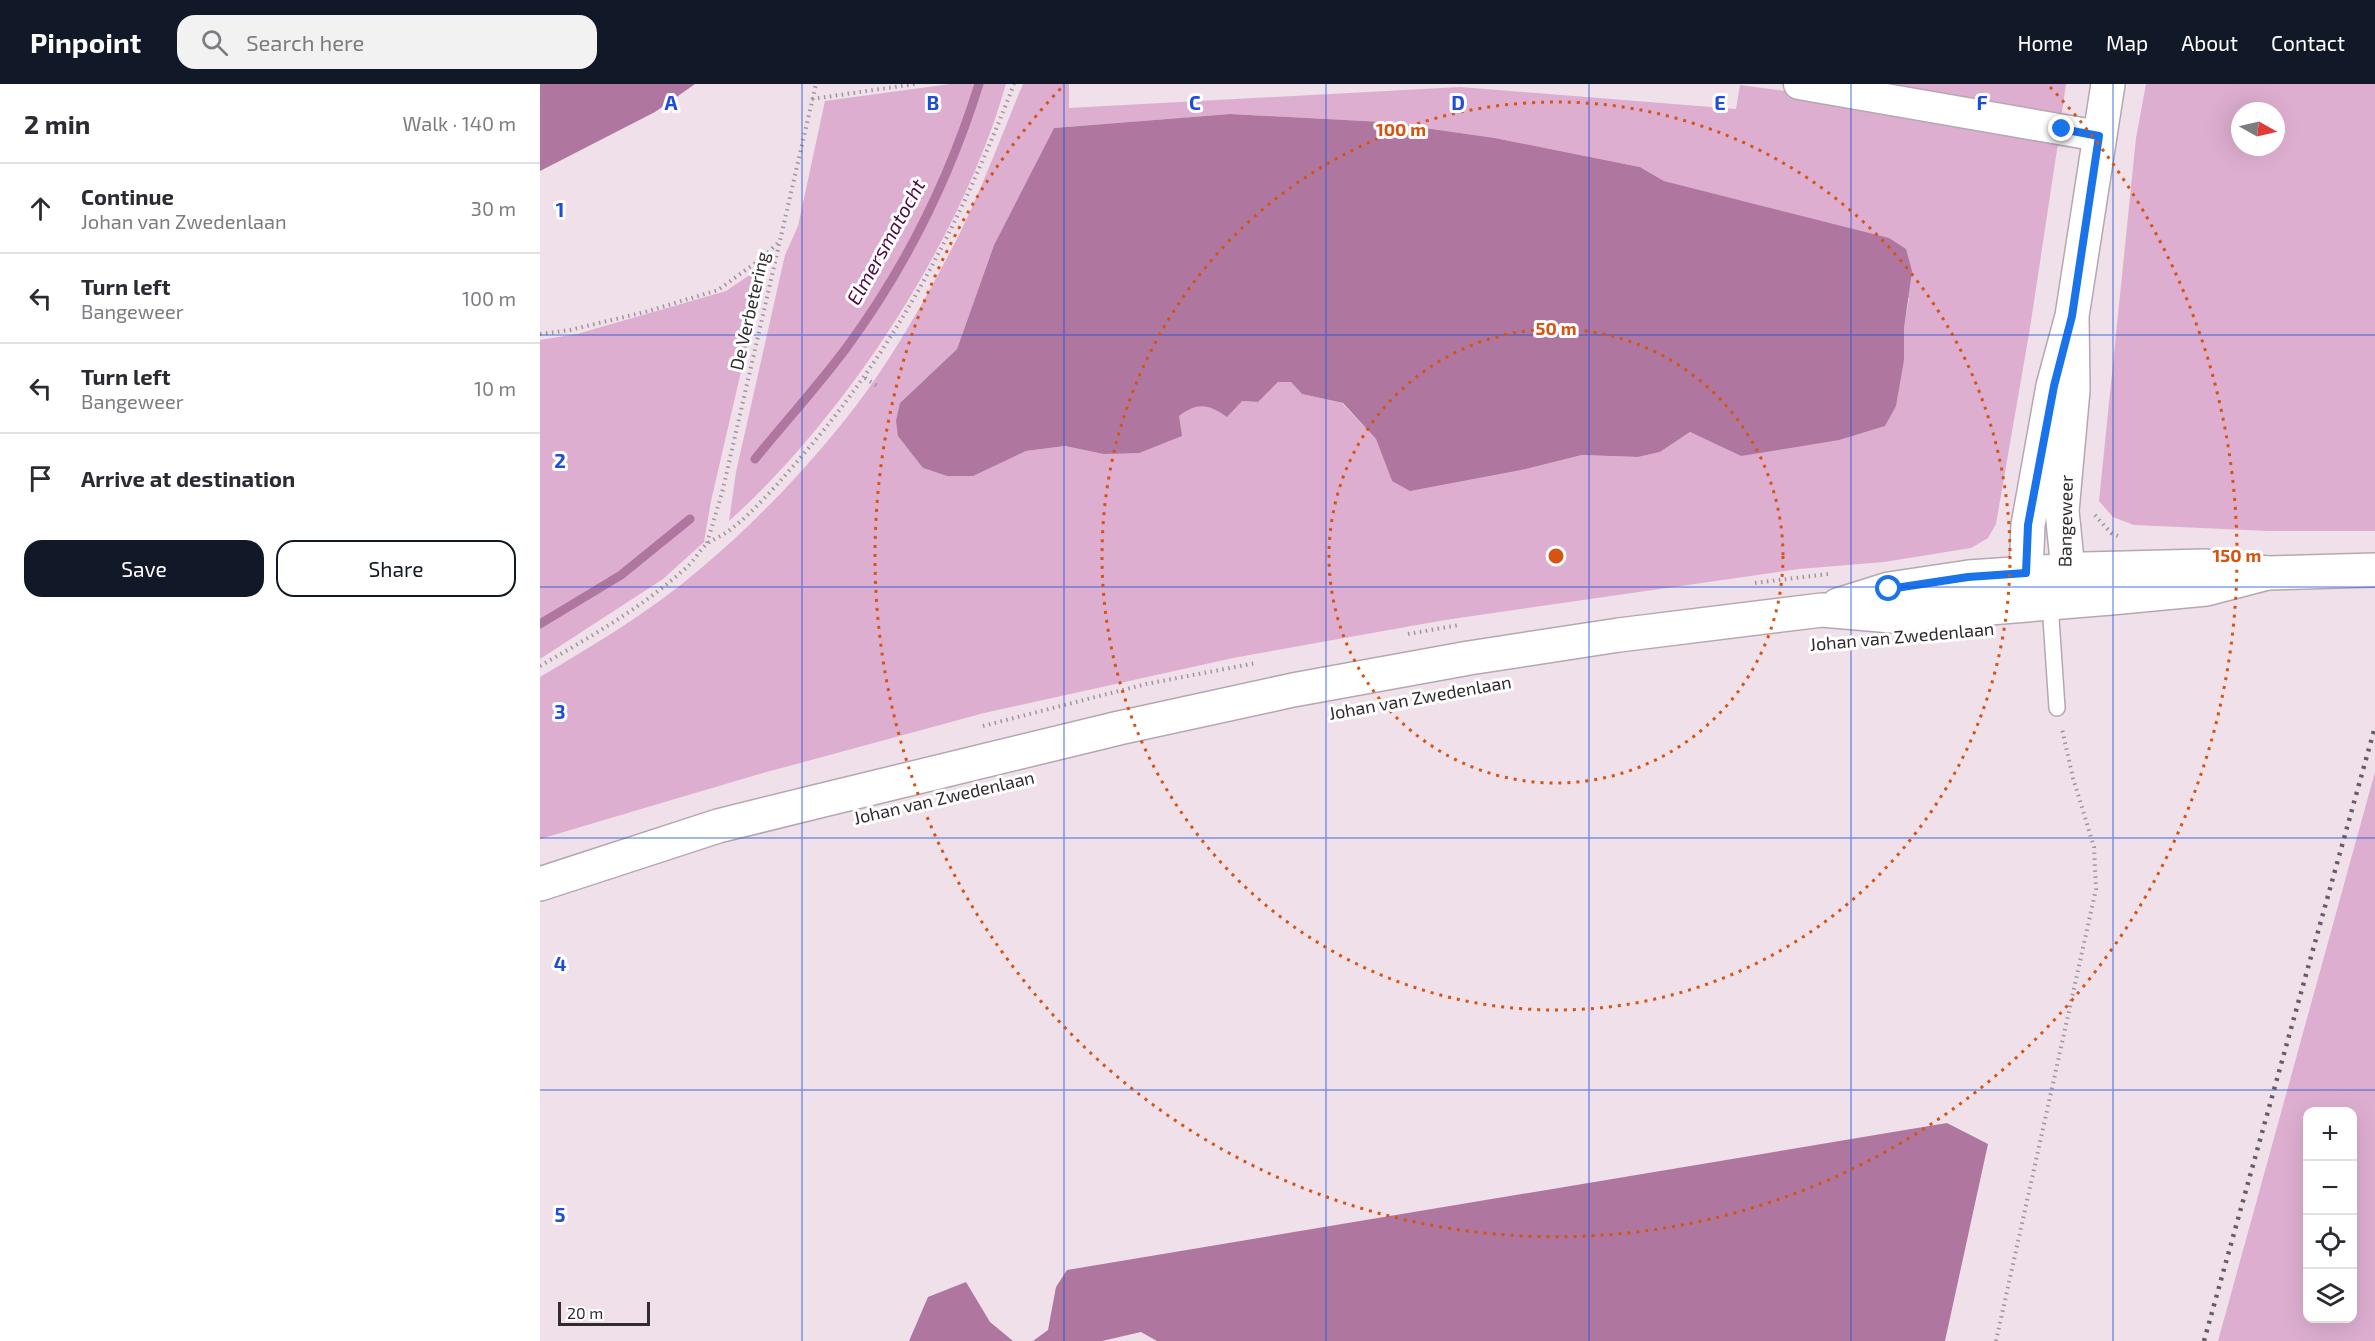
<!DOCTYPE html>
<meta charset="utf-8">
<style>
body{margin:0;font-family:"Exo 2",sans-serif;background:#f2f2f3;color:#2b2b33}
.controls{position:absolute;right:18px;bottom:18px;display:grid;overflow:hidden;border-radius:12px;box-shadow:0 6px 24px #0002}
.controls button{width:54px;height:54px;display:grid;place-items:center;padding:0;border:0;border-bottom:2px solid #e1e1e2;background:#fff;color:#2b2b33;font:30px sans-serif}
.compass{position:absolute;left:1691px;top:18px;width:54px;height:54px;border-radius:50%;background:#fff;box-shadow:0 6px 24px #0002;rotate:98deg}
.scale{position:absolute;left:18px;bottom:15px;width:92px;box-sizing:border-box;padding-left:6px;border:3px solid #312b2f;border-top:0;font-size:16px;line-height:21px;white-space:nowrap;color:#312b2f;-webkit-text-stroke:4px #fff;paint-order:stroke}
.stop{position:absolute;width:18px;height:18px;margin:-14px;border:4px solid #1a73e8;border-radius:50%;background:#fff}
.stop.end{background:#1a73e8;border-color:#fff;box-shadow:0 2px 6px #0008}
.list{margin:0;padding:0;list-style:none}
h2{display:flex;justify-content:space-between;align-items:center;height:78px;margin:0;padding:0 24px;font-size:26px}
h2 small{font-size:20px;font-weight:400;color:#7c7c81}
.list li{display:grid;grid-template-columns:39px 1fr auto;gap:18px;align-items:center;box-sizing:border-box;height:90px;padding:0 24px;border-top:2px solid #e1e1e2}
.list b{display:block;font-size:22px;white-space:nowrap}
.list p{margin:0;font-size:20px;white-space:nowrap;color:#7c7c81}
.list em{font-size:20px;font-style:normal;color:#7c7c81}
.actions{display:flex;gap:12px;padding:18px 24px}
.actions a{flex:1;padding:14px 0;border:2px solid #111827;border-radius:18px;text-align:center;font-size:21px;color:#111827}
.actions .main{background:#111827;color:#fff}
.icon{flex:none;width:33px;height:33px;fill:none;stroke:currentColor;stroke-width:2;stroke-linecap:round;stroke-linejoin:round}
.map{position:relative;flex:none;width:1835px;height:1257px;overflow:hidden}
header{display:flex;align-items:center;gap:36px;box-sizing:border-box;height:84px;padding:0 30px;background:#111827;color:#fff}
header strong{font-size:28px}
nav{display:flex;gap:33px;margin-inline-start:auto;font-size:21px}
.search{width:420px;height:54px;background:#f2f2f3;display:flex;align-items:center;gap:15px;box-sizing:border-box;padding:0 21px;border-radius:18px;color:#7c7c81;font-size:22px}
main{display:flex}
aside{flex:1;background:#fff}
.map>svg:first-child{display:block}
.green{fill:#deaed0;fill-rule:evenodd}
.water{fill:#af779f}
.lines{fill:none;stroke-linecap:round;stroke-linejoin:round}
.stream{stroke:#af779f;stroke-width:9}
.service-casing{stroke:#b5a7b1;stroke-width:18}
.minor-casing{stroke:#b5a7b1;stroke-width:33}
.tertiary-casing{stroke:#b5a7b1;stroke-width:36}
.secondary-casing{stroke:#b5a7b1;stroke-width:36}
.path{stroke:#a0959d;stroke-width:4;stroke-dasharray:1.5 4.5;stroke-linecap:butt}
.service{stroke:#fff;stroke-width:15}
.minor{stroke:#fff;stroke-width:30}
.tertiary{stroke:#fff;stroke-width:33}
.secondary{stroke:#fff;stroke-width:33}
.rail{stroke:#665d63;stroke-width:4.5;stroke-dasharray:3 6;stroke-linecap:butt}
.route{stroke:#1a73e8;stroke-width:8}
.grid{fill:none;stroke:#1d4ed8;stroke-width:1.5;stroke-opacity:0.55}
.ring{fill:none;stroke:#d65410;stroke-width:3;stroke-dasharray:3 6}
.labels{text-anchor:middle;stroke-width:6;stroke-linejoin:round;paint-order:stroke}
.street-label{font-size:18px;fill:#312b2f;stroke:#fff}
.water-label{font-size:20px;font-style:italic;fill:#500a42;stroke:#fff}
.grid-label{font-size:20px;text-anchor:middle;font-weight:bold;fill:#1d4ed8;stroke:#fff;stroke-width:6;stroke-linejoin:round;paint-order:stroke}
.centre{fill:#d65410;stroke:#fff;stroke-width:3}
.ring-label{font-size:18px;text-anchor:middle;font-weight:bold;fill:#d65410;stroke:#fff;stroke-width:6;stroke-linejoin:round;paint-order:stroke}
</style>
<header>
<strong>Pinpoint</strong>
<div class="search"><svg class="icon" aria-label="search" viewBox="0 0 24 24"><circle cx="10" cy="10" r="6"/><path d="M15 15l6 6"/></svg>Search here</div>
<nav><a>Home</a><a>Map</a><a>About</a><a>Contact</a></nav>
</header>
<main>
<aside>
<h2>2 min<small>Walk · 140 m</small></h2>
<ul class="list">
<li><svg class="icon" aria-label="ahead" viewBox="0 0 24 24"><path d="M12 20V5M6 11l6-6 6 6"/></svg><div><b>Continue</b><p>Johan van Zwedenlaan</p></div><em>30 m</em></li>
<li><svg class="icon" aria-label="left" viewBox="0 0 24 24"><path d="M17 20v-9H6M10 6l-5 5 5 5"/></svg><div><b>Turn left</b><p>Bangeweer</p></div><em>100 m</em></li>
<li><svg class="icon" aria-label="left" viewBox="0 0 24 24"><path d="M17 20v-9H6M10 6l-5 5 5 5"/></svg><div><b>Turn left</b><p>Bangeweer</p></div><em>10 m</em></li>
<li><svg class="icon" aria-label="arrive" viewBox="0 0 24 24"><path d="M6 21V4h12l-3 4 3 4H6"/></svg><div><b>Arrive at destination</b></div></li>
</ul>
<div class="actions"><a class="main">Save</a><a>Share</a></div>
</aside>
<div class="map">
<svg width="1835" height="1257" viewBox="0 0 1835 1257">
<rect width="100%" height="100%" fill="#efe0ea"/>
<g class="green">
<path d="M410 0H466C422 154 308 330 189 437L196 388 245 171 258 142 285 17Z"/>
<path d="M483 0H529V24L920 3 1196 25 1200 1 1352 21 1518 59 1490 244 1456 440 1448 454 1431 464 1344 478 1259 485 905 536 693 574 444 629 216 691 0 755V593C55 560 110 528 159 486 219 436 283 368 329 304 363 256 392 203 419 151 443 102 462 50 483 0ZM690 30 843 38 955 54 1100 83 1124 97 1181 112 1369 214 1364 245V276L1201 372 1150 348 1120 368 1098 373 1042 371 986 385 852 397 836 355 802 319 762 310 751 298H738L718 318 702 317 651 323 563 370 525 362 486 367 433 391 407 392 383 384 360 319 417 265 454 161 514 44Z"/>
<polygon points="1335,0 1526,0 1522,28 1519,31"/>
<path d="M1606 0H1835V447H1729L1594 441 1573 433 1559 417 1596 54ZM1700 27H1736V63H1700Z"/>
<polygon points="226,180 171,417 164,458 123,495 0,575 0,256 37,250 186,207"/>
<path d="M1835 688V1257H1678ZM1768 1028H1812V1234H1768Z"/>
</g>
<g class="water">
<polygon points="0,0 155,0 115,28 0,87"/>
<path d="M690 30 843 38 955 54 1100 83 1124 97 1349 154 1366 165 1372 187 1364 245V276L1356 322 1345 342 1299 356 1201 372 1150 348 1120 368 1098 373 1042 371 986 385 870 407 852 397 836 355 803 319 762 310 751 298H738L718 318 702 317 687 333C668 320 658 318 639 332L642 352 599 369 563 370 525 362 486 367 433 392H407L383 384 358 352 356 337 360 319 417 265 454 161 514 44Z"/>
<polygon points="1407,1039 1448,1060 1405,1257 617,1257 601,1248 562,1257 493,1257 508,1246 516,1203 527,1186"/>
<polygon points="426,1198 450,1238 473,1257 369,1257 388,1213"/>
</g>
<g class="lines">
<g class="stream">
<path d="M215 375C245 338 278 302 307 263 365 184 410 93 439 0"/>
<polyline points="0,540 81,491 150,435"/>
</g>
<defs>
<polyline id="service" points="1510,519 1517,624"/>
<polyline id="minor" points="1259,0 1559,52"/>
<polyline id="tertiary" points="1532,232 1533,306 1522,427 1528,486 1510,519 1486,489 1488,441 1513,302 1532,232 1568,0"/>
<g id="secondary">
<polyline points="1298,521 1349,505 1429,493 1546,485 1664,482 1727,489 1835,486"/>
<polyline points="0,800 178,742 279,717 579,644 753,606 929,574 1079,551 1282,526 1352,532 1571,514 1666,505 1727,489"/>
</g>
</defs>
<use href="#service" class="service-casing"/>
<use href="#minor" class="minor-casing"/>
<use href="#tertiary" class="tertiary-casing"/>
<use href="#secondary" class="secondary-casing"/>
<g class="path">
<polyline points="272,15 375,0"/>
<polyline points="0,250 30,246 105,228 178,206 221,175 240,157"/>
<polyline points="325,294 337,302"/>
<polyline points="1555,431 1571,449 1578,452"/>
<polyline points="167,459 182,409 276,0"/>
<polyline points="1215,499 1288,490"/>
<polyline points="868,550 919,541"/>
<path d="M0 582C50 553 103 523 147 483 155 476 160 465 168 459 175 454 184 451 191 445 215 427 241 396 261 373 358 262 421 137 474 0"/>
<polyline points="443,642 606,600 716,579"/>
<polyline points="1456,1257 1556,805 1554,763 1533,694 1522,645"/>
</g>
<use href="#service" class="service"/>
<use href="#minor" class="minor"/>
<use href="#tertiary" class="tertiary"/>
<use href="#secondary" class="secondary"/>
<polyline class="rail" points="1664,1257 1835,643"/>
</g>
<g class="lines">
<polyline class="route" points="1349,505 1428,493 1486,489 1488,441 1514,302 1532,232 1559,52 1522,45"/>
</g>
<path class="grid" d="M262 0V1257M524 0V1257M786 0V1257M1049 0V1257M1311 0V1257M1573 0V1257M0 251H1835M0 503H1835M0 754H1835M0 1006H1835"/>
<g class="ring">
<circle cx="1016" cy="472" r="227"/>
<circle cx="1016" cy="472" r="454"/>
<path d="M1510 3A681 681 0 1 1 522 3"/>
</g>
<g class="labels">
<g class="street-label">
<text transform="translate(210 227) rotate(-77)" y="6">De Verbetering</text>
<text transform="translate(1526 437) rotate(-89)" y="6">Bangeweer</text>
<text transform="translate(1362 553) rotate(-5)" y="6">Johan van Zwedenlaan</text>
<text transform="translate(880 614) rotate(-10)" y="6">Johan van Zwedenlaan</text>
<text transform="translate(404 714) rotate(-13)" y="6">Johan van Zwedenlaan</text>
</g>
<g class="water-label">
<text transform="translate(346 158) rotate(-61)" y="7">Elmersmatocht</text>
</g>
</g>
<g class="grid-label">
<text x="131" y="26">A</text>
<text x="393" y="26">B</text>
<text x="655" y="26">C</text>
<text x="918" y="26">D</text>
<text x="1180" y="26">E</text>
<text x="1442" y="26">F</text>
<text x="20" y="133">1</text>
<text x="20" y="384">2</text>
<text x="20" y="635">3</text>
<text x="20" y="887">4</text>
<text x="20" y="1138">5</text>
</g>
<circle cx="1016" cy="472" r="9" class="centre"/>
<g class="ring-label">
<text x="861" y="52">100 m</text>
<text x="1016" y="251">50 m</text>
<text x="1697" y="478">150 m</text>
</g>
</svg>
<div class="controls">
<button>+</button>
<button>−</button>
<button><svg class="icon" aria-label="locate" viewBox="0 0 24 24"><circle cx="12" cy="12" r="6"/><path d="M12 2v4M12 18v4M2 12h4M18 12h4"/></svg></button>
<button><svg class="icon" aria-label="layers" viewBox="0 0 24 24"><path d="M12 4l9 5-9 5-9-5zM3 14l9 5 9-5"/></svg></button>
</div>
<svg class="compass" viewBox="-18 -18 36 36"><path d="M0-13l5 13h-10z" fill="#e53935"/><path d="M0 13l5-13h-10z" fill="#7c7c81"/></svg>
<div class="scale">20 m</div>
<div class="stop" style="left:1349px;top:505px"></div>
<div class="stop end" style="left:1522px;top:45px"></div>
</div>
</main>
